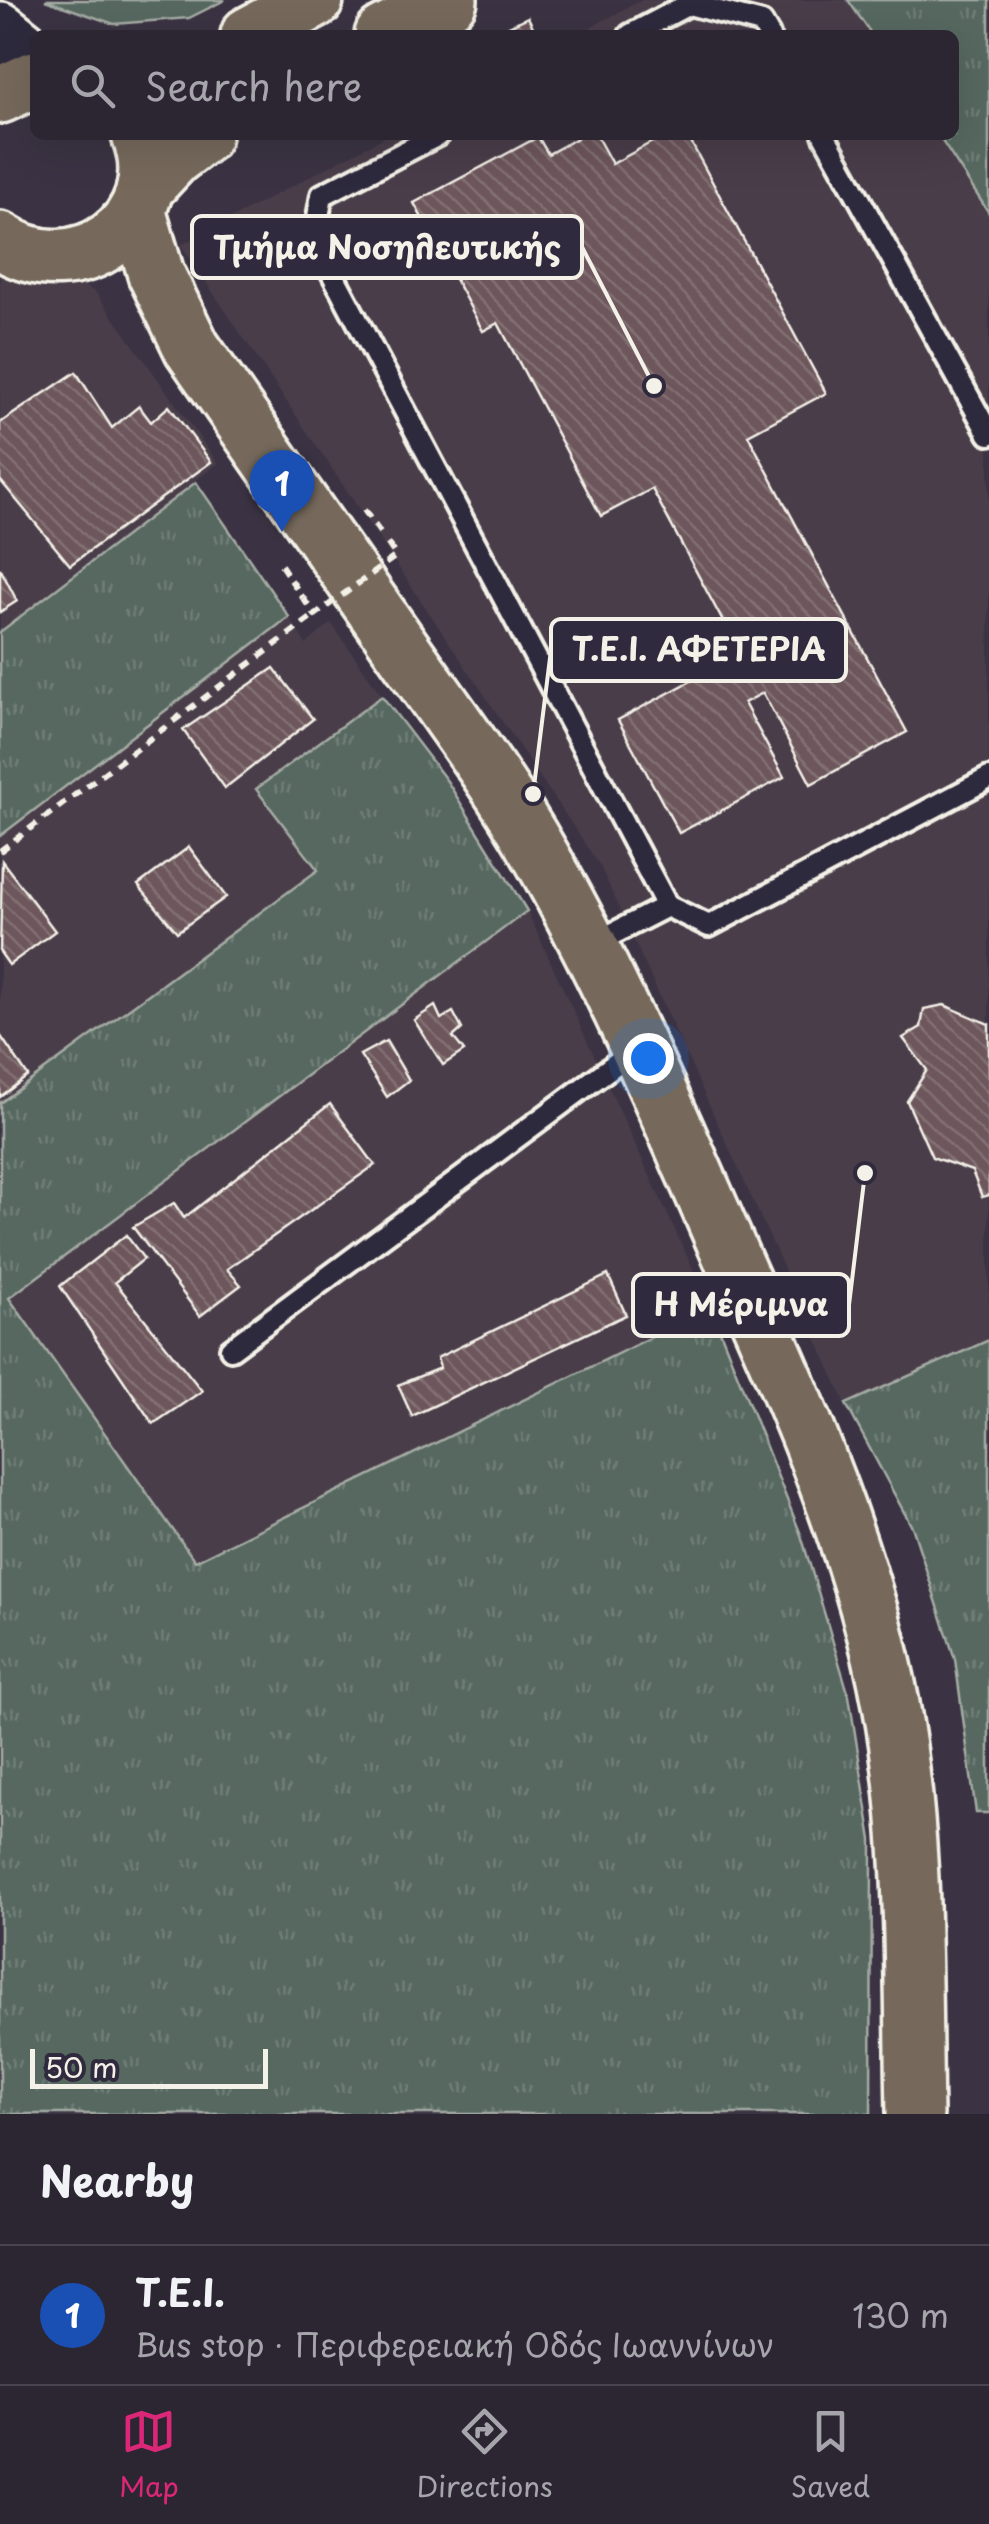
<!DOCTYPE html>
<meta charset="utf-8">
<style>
body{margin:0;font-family:"Playpen Sans",sans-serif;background:#38323e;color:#f1f3f6}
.scale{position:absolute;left:30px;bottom:25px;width:238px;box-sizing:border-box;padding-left:10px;border:5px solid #f4f1e8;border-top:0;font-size:28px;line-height:35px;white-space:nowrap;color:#f4f1e8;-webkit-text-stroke:8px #2f2a3d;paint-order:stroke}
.you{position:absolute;left:648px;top:1058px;width:35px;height:35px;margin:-25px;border:8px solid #fff;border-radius:50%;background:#1a73e8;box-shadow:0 0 0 15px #1a73e833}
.badge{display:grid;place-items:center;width:65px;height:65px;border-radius:50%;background:#db2777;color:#fff;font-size:32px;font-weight:700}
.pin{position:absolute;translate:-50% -82px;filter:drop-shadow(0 2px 5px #0008)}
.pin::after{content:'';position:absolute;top:52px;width:35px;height:30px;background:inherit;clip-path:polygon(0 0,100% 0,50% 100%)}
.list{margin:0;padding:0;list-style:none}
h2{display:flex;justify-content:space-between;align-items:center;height:130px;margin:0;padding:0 40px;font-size:42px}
h2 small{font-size:32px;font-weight:400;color:#a6a5ac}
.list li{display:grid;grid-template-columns:65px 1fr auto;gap:30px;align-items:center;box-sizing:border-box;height:140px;padding:0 40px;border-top:2px solid #48434d}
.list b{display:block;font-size:38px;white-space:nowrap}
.list p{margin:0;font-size:32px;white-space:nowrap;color:#a6a5ac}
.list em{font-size:32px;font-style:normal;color:#a6a5ac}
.icon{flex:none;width:55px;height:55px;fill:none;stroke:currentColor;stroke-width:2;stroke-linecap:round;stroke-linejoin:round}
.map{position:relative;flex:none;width:989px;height:2114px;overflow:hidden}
.search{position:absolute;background:#2c2632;box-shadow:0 10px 40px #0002;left:30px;right:30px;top:30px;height:110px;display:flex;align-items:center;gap:25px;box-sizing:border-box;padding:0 35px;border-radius:15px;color:#a6a5ac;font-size:38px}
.sheet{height:270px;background:#2c2632}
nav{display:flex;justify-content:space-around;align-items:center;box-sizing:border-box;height:140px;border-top:2px solid #48434d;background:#2c2632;font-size:28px;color:#a6a5ac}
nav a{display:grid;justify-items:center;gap:5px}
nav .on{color:#db2777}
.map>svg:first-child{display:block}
.built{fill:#4a3e4a}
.grass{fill:url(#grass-tufts);stroke:#a5aca4;stroke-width:2.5}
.park{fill:#566860;stroke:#a5aca4;stroke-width:2.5}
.building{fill:url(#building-back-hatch);stroke:#f4f1e8;stroke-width:2.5}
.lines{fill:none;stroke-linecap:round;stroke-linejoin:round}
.lane-casing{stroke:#f4f1e8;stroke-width:28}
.secondary-casing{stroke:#f4f1e8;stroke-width:62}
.highway-casing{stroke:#f4f1e8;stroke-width:62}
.path{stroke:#f4f1e8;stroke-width:6;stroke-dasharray:10 8;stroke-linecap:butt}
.lane{stroke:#2f2a3d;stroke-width:20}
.secondary{stroke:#2f2a3d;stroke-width:55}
.highway{stroke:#76695c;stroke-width:55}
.path-bridge{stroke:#f4f1e8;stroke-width:6;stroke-dasharray:10 8;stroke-linecap:butt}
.leader{fill:none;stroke:#f4f1e8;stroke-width:4}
.callout-dot{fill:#f4f1e8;stroke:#2f2a3d;stroke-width:4}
.callout{fill:#2f2a3d;stroke:#f4f1e8;stroke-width:4}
.callout-label{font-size:32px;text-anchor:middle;font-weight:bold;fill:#f4f1e8}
</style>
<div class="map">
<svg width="989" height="2114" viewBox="0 0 989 2114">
<defs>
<pattern id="grass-tufts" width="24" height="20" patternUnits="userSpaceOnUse" patternTransform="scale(2.5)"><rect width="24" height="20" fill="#566860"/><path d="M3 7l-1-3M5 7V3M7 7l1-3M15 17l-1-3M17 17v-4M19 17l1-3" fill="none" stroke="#6f7e77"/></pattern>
<pattern id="building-back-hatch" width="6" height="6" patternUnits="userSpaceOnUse" patternTransform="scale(2.5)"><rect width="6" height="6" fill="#6d575c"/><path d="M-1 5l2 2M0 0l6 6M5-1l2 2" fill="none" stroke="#827073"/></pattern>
</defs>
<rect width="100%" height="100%" fill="#3b3343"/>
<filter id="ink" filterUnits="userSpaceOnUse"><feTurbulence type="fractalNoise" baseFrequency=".01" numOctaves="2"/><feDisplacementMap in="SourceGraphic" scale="20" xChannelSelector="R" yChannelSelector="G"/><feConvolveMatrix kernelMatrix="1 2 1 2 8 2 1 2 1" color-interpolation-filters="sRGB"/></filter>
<g filter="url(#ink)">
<g class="built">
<polygon points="642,0 848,0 872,35 576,35"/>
<polygon points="388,135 938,135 989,213 989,1340 846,1404 600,866 181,245"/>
<polygon points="13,268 60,271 96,293 218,463 0,632 0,276"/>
<polygon points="289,617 306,645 331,623 382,696 257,790 318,870 0,1103 0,836"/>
<polygon points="527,911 711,1308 195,1561 9,1298"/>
</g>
<g class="grass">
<polygon points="848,0 989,0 989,213 938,135 954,135 954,35 872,35"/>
<polygon points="196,482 289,617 0,836 0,632"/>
<polygon points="382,696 447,781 527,911 9,1298 195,1561 711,1308 801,1535 849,1696 872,1840 871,2114 0,2114 0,1103 318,870 256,789"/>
<polygon points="989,1340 989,1813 976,1813 955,1659 913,1529 846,1404"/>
</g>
<polygon class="park" points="45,0 225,0 189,18 114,24"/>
<g class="building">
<polygon points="528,17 537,35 490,35"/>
<polygon points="583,135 596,135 612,164 665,135 687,135 826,393 748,435 907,732 811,784 763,693 744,703 784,777 679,833 618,720 725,663 735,683 751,674 652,489 601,516 498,323 483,331 414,203 538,137 548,154"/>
<polygon points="76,372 112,428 139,406 151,422 169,406 211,462 70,565 0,480 0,423"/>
<polygon points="0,568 17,601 0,612"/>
<polygon points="274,668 313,719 225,788 183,730"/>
<polygon points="189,847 226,897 177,932 138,885"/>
<polygon points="2,861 55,931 9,965 0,952"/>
<polygon points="944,1005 989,1024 989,1195 982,1197 972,1171 932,1157 907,1101 927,1070 903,1038 921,1027 924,1009"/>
<polygon points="435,1006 441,1019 453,1012 462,1029 453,1037 464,1051 443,1065 414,1020"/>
<polygon points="0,1035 28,1076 0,1097"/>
<polygon points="386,1041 409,1080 387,1097 360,1055"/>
<polygon points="330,1104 375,1165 227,1269 241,1285 200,1316 133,1227 174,1203 184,1218"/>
<polygon points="126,1235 144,1259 115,1282 202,1391 153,1424 60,1286"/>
<polygon points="608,1275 626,1315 412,1416 398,1385 440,1368 437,1358"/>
</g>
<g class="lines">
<defs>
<g id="lane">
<polyline points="630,35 689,4 762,23 769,35"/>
<polyline points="438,135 322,195 314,239 667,906"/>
<polyline points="824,135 989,434"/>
<polyline points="591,945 667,906 709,926 989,778"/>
<polyline points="231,1349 637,1048"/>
</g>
<polyline id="secondary" points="0,30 35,58"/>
<g id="highway">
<polyline points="249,35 315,0"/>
<polyline points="383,35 449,0"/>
<polyline points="0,95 35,79"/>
<polyline points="145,188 174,157 203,135"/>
<path d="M137 210 156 274 192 348C263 450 334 551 405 653 452 720 501 785 541 856 617 989 676 1131 738 1272 800 1411 863 1553 891 1704 916 1839 912 1977 915 2114"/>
<path d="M0 240C75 291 174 223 140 135"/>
</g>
</defs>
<use href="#lane" class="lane-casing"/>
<use href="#secondary" class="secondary-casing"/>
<use href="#highway" class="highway-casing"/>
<g class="path">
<polyline points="364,510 384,538"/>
<polyline points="281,565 303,598"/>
<polyline points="0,851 315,615"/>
</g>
<use href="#lane" class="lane"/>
<use href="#secondary" class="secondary"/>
<use href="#highway" class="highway"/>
<polyline class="path-bridge" points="303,598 315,615 396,556 384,538"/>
</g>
</g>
<path class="leader" d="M654 386L582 247M533 794L551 650M865 1173L849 1305"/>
<g class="callout-dot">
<circle cx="654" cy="386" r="10"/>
<circle cx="533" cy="794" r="10"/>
<circle cx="865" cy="1173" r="10"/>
</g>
<g class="callout">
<rect x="192" y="216" width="390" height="62" rx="10"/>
<rect x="551" y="619" width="295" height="62" rx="10"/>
<rect x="633" y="1274" width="216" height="62" rx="10"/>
</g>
<g class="callout-label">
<text x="387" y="259">Τμήμα Νοσηλευτικής</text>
<text x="699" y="661">Τ.Ε.Ι. ΑΦΕΤΕΡΙΑ</text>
<text x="741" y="1316">Η Μέριμνα</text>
</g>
</svg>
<div class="scale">50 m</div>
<div class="you"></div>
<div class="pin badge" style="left:282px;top:532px;background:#1a4fb4">1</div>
<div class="search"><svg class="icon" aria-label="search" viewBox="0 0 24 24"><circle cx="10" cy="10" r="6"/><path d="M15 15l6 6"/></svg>Search here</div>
</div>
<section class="sheet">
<h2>Nearby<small></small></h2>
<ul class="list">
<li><span class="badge" style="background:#1a4fb4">1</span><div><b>Τ.Ε.Ι.</b><p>Bus stop · Περιφερειακή Οδός Ιωαννίνων</p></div><em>130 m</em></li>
</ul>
</section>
<nav>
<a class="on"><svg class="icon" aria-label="map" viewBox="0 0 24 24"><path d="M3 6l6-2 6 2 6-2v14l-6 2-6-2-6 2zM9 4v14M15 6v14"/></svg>Map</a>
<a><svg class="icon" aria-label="directions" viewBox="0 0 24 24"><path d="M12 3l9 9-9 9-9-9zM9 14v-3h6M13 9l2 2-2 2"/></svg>Directions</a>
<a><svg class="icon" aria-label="saved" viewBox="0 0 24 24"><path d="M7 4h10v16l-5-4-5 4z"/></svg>Saved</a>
</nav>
